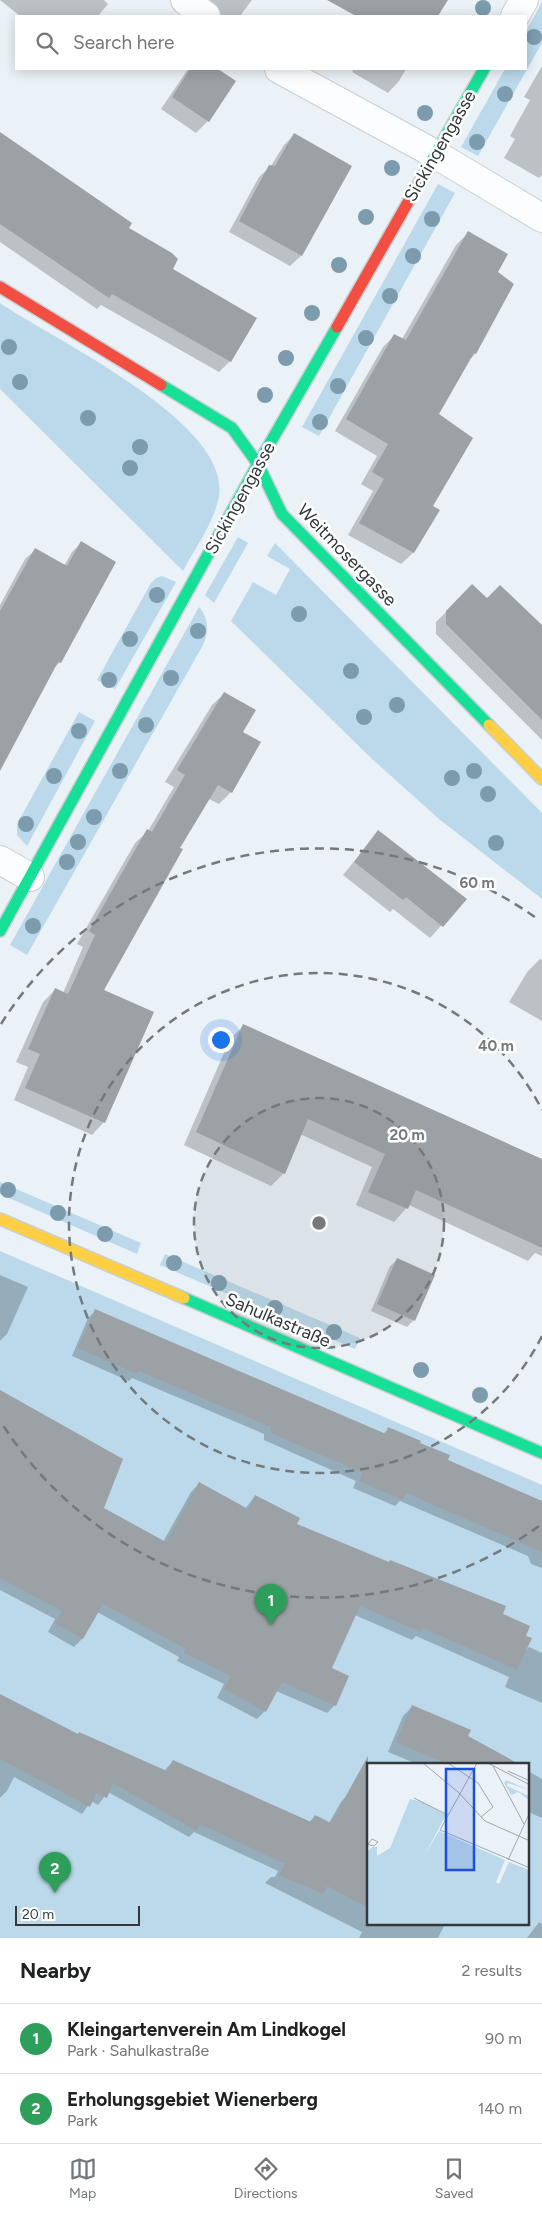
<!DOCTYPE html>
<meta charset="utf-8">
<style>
body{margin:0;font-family:Figtree,sans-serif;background:#f2f2f2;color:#202124}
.scale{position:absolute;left:15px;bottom:12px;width:125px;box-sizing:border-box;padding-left:5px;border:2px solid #33383c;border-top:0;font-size:14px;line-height:18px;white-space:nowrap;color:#33383c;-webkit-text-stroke:4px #fff;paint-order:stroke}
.you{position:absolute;left:220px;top:1039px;width:18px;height:18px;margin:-12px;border:4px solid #fff;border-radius:50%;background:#1a73e8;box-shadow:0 0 0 8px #1a73e833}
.badge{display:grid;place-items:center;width:32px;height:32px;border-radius:50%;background:#73797d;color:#fff;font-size:16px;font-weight:700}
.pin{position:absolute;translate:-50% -41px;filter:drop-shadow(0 1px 2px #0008)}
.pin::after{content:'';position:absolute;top:26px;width:18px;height:15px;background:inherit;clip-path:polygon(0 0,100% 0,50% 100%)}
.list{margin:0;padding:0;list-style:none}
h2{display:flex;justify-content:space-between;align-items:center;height:65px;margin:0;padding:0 20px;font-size:21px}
h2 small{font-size:16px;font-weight:400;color:#757577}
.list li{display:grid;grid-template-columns:32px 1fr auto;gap:15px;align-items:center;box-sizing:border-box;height:70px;padding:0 20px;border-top:1px solid #e0e0e0}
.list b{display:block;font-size:19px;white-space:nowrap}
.list p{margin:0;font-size:16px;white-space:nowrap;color:#757577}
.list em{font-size:16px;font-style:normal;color:#757577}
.icon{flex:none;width:28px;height:28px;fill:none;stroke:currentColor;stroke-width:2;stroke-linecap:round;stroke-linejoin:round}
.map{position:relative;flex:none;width:542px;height:1938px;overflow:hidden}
.search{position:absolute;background:#fff;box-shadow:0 2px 12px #0003;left:15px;right:15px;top:15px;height:55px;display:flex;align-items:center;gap:12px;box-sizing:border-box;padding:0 18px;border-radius:0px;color:#757577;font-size:19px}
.sheet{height:205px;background:#fff}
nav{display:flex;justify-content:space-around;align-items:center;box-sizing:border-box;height:70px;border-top:1px solid #e0e0e0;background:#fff;font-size:14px;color:#757577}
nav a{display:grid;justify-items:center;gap:2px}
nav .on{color:#73797d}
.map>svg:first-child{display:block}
.green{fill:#bbd9ea;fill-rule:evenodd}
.shadow{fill:#0003}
.building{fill:#9ba1a5}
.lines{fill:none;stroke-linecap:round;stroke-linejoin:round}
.street-casing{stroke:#c8cfd3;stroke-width:30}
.fast-casing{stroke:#c8cfd3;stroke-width:14}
.slow-casing{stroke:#c8cfd3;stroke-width:14}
.jam-casing{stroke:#c8cfd3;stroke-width:14}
.street{stroke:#fcfdfe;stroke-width:28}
.fast{stroke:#16e098;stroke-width:11}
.slow{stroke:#ffcf43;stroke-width:11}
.jam{stroke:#f24e42;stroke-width:11}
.tree{fill:#7c9cad}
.ring{fill:none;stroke:#73797d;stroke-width:2.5;stroke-dasharray:9 6}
.labels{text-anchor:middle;stroke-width:5;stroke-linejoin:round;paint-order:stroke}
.street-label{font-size:18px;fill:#33383c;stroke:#fff}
.inset-road{fill:none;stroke:#a1a8ac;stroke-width:1}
.view{fill:#1d4ed8;fill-opacity:0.15;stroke:#1d4ed8;stroke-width:2.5}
.inset-edge{fill:none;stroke:#33383c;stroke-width:2.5}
.centre{fill:#73797d;stroke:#fff;stroke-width:2.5}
.ring-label{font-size:15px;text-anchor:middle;font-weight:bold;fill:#73797d;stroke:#fff;stroke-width:5;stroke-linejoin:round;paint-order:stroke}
</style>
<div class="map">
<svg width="542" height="1938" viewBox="0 0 542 1938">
<rect width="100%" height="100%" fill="#eaf2f7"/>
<g class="green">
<polygon points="542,2 542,43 478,156 461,147 505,69 526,69 526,31"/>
<polygon points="438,184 455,193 319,436 302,427"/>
<path d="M0 303C52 339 231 422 219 496 214 523 195 548 183 571L0 389Z"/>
<polygon points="238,537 248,543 214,603 205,595"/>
<polygon points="275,543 542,813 542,899 439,819 371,758 231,621 253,582 276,595 290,569 267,556"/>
<polygon points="162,576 176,582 115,689 97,680 151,583 156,578"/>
<path d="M199 607C209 619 209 631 203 645L27 955 10 945Z"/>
<polygon points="79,712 95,721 27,846 17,835 17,824"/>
<polygon points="0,1182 141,1243 137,1254 0,1194"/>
<path d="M0 1251 542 1485V1938H0ZM368 1764H528V1924H368Z"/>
<polygon points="165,1254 360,1338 355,1349 160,1265"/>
</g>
<g class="shadow">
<polygon points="0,0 104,0 108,4 98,16 20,16"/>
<polygon points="202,0 252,0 240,16 223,16"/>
<polygon points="370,0 446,0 437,16 360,16"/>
<polygon points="542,66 542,175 539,178 504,158 515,139 510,136 530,100 524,97"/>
<polygon points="188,69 216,69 235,82 208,121 196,133 161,109"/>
<polygon points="354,69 406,69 399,81 388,93 352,72"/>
<polygon points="294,135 351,167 301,256 290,266 229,232 259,177 271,166 284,145"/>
<polygon points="0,163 127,228 171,269 230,361 219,372 101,305 97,309 0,242"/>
<polygon points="468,233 496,272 475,354 468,361 437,415 431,506 438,511 413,553 401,564 348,535 373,491 361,484 377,456 335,431 383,347 395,335 402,339 456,245"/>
<polygon points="81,543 60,662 53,669 0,766 0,605 25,559 35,550 64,566 72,552"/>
<polygon points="472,586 487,600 542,630 542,740 436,634 436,622"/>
<polygon points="225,693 231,792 219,804 209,799 179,848 103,990 104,1122 92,1135 14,1100 28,1067 16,1062 43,1002 55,990 63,993 83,947 77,944 135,843 148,831 174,787 165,782 212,705"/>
<polygon points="378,832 465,899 430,938 393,909 390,912 343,875"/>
<polygon points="540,959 542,960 542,1021 509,1002 528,971"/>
<polygon points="243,1026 542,1161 542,1256 535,1253 528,1261 409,1205 394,1222 356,1205 372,1167 300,1134 284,1173 271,1186 184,1145 230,1039"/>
<polygon points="397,1260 414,1320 407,1327 371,1311 390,1266"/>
<polygon points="0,1275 28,1287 7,1334 0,1341"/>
<polygon points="95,1311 383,1434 389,1428 446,1461 542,1502 542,1568 531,1564 528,1556 400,1501 395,1506 353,1488 356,1481 264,1440 264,1434 132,1378 129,1381 72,1356 88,1318"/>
<polygon points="0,1392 102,1508 163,1542 191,1492 199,1484 245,1509 255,1496 295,1525 501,1614 524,1637 525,1651 529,1647 542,1653 542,1703 505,1687 509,1677 416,1636 412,1640 355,1615 331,1669 335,1705 327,1713 276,1691 265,1711 257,1719 217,1698 224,1684 177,1661 179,1657 97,1612 82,1639 74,1647 48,1632 55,1619 0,1590"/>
<polygon points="0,1701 164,1771 173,1761 308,1823 315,1816 329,1823 341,1802 348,1794 368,1803 368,1924 445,1924 438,1938 359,1938 362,1932 265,1883 271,1877 275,1877 278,1871 194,1832 189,1837 108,1792 98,1805 91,1801 82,1814 14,1777 7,1791 0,1798"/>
<polygon points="412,1707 467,1736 517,1764 417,1764 388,1752 403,1716"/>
<polygon points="528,1771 542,1779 542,1818 528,1812"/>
<polygon points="539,1922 542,1924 542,1938 527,1938"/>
</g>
<g class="building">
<polygon points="327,0 448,0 438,16 356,16"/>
<polygon points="190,69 218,69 236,81 209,122 172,97"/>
<polygon points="0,132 132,223 129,228 172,253 178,259 173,269 257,318 231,362 112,294 109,298 0,224"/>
<polygon points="294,133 352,166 302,256 239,221 269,165 275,166"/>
<polygon points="468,231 508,254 498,272 514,284 476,354 474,353 439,414 473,438 433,506 440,510 414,553 359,523 384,479 372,472 388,444 346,419 394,334 406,340"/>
<polygon points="81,541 116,562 61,663 58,662 0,771 0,611 35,548 67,566"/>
<polygon points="472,584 487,598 500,585 542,625 542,720 446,624 446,611"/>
<polygon points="224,692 256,710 243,732 261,742 232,793 218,785 180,848 183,849 104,990 154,1012 105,1123 25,1088 40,1054 28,1049 55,988 68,994 95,935 89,931 147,829 152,832 185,775 177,770"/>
<polygon points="378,830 467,899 443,927 406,897 403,900 354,862"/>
<polygon points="243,1024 542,1159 542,1248 416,1190 408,1209 368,1192 385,1154 308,1119 285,1174 196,1132"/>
<polygon points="397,1258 435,1275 415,1321 377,1304"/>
<polygon points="95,1309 386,1434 388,1427 421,1441 420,1443 450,1455 448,1460 542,1501 542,1552 406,1493 403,1500 359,1481 363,1473 271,1433 271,1427 139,1371 137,1374 78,1348"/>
<polygon points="0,1390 123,1459 104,1508 166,1542 199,1482 248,1509 255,1495 300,1518 297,1524 389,1562 390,1560 506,1606 503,1614 530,1626 526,1636 532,1638 517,1670 423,1628 421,1632 360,1606 332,1668 349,1676 336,1706 282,1682 266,1712 224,1689 231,1676 184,1653 186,1649 103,1604 83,1639 55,1623 62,1611 0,1578"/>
<polygon points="0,1694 78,1734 79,1732 167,1771 173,1760 311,1822 315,1815 331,1823 368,1756 368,1908 327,1886 323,1894 279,1875 285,1864 200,1824 197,1831 113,1783 107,1798 96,1793 90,1807 0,1759"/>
<polygon points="412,1705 471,1730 468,1736 519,1764 447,1764 396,1742"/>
</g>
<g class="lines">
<defs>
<g id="street">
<polyline points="185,0 206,16"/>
<polyline points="515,16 524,0"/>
<polyline points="279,69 435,154 542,218"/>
<polyline points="0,860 30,877"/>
</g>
<g id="fast">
<polyline points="428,167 484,69"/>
<polyline points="161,385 232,428 258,464 282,514 489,725"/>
<polyline points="0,931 258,464 337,327"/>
<polyline points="184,1298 542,1453"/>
</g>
<g id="slow">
<polyline points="489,725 542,779"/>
<polyline points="0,1219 184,1298"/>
</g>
<g id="jam">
<polyline points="0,287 161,385"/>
<polyline points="337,327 428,167"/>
</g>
</defs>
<use href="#street" class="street-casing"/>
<use href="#fast" class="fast-casing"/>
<use href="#slow" class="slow-casing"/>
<use href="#jam" class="jam-casing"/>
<use href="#street" class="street"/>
<use href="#fast" class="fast"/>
<use href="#slow" class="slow"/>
<use href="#jam" class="jam"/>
</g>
<g class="tree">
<circle cx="483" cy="8" r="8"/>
<circle cx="534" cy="37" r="8"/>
<circle cx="505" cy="94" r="8"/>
<circle cx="425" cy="113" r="8"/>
<circle cx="477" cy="142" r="8"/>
<circle cx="392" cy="168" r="8"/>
<circle cx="366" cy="217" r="8"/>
<circle cx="432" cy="219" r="8"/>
<circle cx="413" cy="256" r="8"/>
<circle cx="339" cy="265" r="8"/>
<circle cx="390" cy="296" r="8"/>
<circle cx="312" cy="313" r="8"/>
<circle cx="366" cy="338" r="8"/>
<circle cx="9" cy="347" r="8"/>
<circle cx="286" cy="358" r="8"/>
<circle cx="20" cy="382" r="8"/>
<circle cx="338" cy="386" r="8"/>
<circle cx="265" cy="395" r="8"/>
<circle cx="88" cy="418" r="8"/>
<circle cx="320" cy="422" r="8"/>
<circle cx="140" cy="447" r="8"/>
<circle cx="130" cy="468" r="8"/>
<circle cx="157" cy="595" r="8"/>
<circle cx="299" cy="614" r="8"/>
<circle cx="198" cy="631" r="8"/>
<circle cx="130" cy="639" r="8"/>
<circle cx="351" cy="671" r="8"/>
<circle cx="171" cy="678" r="8"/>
<circle cx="109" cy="680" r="8"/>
<circle cx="397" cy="705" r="8"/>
<circle cx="364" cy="717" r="8"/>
<circle cx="146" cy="725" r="8"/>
<circle cx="79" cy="731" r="8"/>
<circle cx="120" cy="771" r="8"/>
<circle cx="474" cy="771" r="8"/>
<circle cx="54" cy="776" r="8"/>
<circle cx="452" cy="778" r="8"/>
<circle cx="488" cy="794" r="8"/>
<circle cx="94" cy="817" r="8"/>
<circle cx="26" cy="824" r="8"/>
<circle cx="78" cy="842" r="8"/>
<circle cx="496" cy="843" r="8"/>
<circle cx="67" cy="862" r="8"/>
<circle cx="33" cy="926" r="8"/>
<circle cx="8" cy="1190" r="8"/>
<circle cx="58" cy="1213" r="8"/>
<circle cx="105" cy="1234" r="8"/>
<circle cx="174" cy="1263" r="8"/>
<circle cx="219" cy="1283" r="8"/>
<circle cx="275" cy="1308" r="8"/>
<circle cx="334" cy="1332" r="8"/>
<circle cx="421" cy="1370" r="8"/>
<circle cx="480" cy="1395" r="8"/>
</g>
<circle cx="319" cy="1223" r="125" fill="#73797d" fill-opacity=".12"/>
<g class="ring">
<circle cx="319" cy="1223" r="125"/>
<path d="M542 1336A250 250 0 1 1 542 1110"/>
<path d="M539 1526A375 375 0 0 1 1 1422M1 1024A375 375 0 0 1 539 920"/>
</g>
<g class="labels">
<g class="street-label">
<text transform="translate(440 146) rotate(-60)" y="6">Sickingengasse</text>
<text transform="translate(240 498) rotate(-61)" y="6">Sickingengasse</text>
<text transform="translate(347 555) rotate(46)" y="6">Weitmosergasse</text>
<text transform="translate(278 1320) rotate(23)" y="6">Sahulkastraße</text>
</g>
</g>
<g transform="translate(367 1763)">
<rect width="162" height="162" fill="#eaf2f7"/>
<path d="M139 17 162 27 141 20 140 23 162 33V37L151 29 144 32 137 20ZM43 36 56 39 79 52 57 93 72 68 138 97 129 119 132 121 142 99 162 107V162H0V89L5 84H10V93L23 85Z" fill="#bbd9ea"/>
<path class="inset-road" d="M56 0 91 29 118 58 163 78M81 0 111 20 126 44 114 54M110 0 73 67 163 105M121 0 163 22M126 3 157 61M141 8 163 18M47 35 81 52M0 80 1 81 3 82 7 83 11 79 5 76 1 81M141 97 163 49"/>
<path class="view" d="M79 6H107V107H79Z"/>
<rect width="162" height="162" class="inset-edge"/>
</g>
<circle cx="319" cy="1223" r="8" class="centre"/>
<g class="ring-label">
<text x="477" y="888">60 m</text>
<text x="496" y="1051">40 m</text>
<text x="407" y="1140">20 m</text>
</g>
</svg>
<div class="scale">20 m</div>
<div class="you"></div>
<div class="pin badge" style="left:271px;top:1625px;background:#2e9e5b">1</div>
<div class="pin badge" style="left:55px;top:1893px;background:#2e9e5b">2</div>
<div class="search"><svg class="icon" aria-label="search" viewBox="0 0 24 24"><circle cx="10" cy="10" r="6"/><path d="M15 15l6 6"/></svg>Search here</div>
</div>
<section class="sheet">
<h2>Nearby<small>2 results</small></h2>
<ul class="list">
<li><span class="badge" style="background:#2e9e5b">1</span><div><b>Kleingartenverein Am Lindkogel</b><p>Park · Sahulkastraße</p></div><em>90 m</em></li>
<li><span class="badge" style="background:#2e9e5b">2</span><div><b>Erholungsgebiet Wienerberg</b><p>Park</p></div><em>140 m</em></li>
</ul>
</section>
<nav>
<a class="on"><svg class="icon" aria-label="map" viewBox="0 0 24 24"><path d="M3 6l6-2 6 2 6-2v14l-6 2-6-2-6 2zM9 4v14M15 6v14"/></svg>Map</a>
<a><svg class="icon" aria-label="directions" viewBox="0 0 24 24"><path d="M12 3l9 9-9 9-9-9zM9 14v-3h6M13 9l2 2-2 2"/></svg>Directions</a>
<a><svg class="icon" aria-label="saved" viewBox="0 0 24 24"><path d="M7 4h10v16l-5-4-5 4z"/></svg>Saved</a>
</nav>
